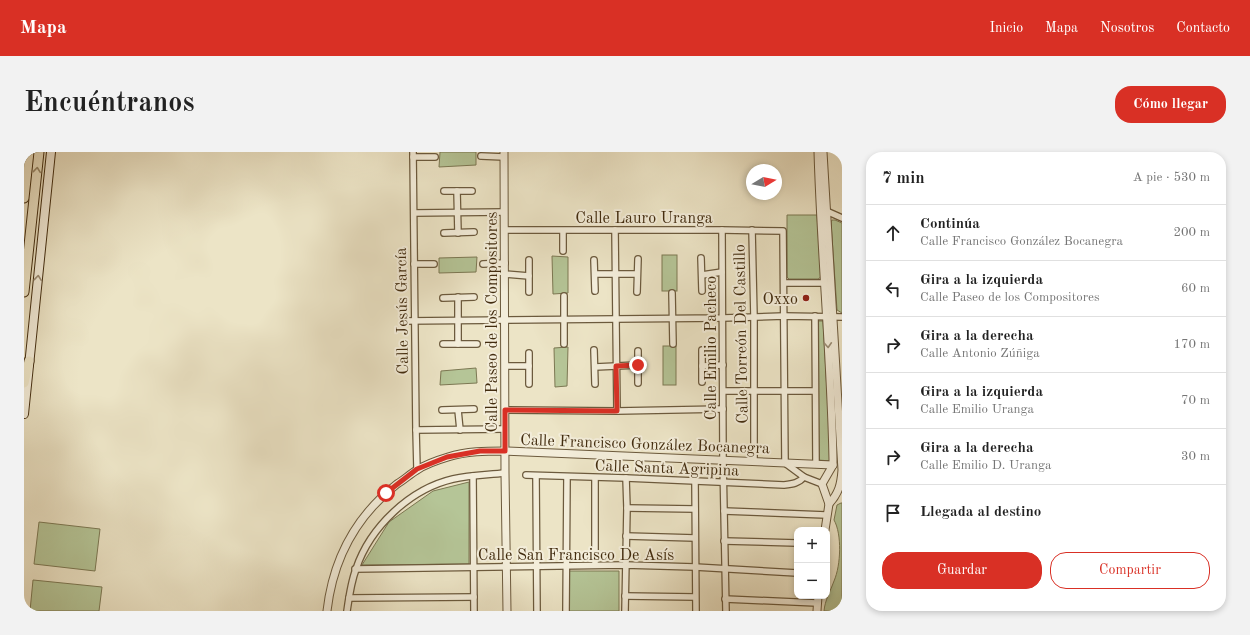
<!DOCTYPE html>
<html lang="es">
<meta charset="utf-8">
<style>
body{margin:0;font-family:"Old Standard TT",serif;background:#f2f2f2;color:#222}
.controls{position:absolute;right:12px;bottom:12px;display:grid;overflow:hidden;border-radius:8px;box-shadow:0 2px 6px #0003}
.controls button{width:36px;height:36px;display:grid;place-items:center;padding:0;border:0;border-bottom:1px solid #e0e0e0;background:#fff;color:#222;font:20px sans-serif}
.compass{position:absolute;left:722px;top:12px;width:36px;height:36px;border-radius:50%;background:#fff;box-shadow:0 2px 6px #0003;rotate:80deg}
.stop{position:absolute;width:12px;height:12px;margin:-9px;border:3px solid #d93025;border-radius:50%;background:#fff}
.stop.end{background:#d93025;border-color:#fff;box-shadow:0 1px 4px #0008}
.list{margin:0;padding:0;list-style:none}
h2{display:flex;justify-content:space-between;align-items:center;height:52px;margin:0;padding:0 16px;font-size:17px}
h2 small{font-size:13px;font-weight:400;color:#767676}
.list li{display:grid;grid-template-columns:26px 1fr auto;gap:12px;align-items:center;box-sizing:border-box;height:56px;padding:0 16px;border-top:1px solid #e0e0e0}
.list b{display:block;font-size:15px;white-space:nowrap}
.list p{margin:0;font-size:13px;white-space:nowrap;color:#767676}
.list em{font-size:13px;font-style:normal;color:#767676}
.actions{display:flex;gap:8px;padding:12px 16px}
.actions a{flex:1;padding:9px 0;border:1px solid #d93025;border-radius:16px;text-align:center;font-size:14px;color:#d93025}
.actions .main{background:#d93025;color:#fff}
.icon{flex:none;width:22px;height:22px;fill:none;stroke:currentColor;stroke-width:2;stroke-linecap:round;stroke-linejoin:round}
.map{position:relative;flex:none;width:818px;height:459px;overflow:hidden;border-radius:16px}
header{display:flex;align-items:center;gap:24px;box-sizing:border-box;height:56px;padding:0 20px;background:#d93025;color:#fff}
header strong{font-size:19px}
nav{display:flex;gap:22px;margin-inline-start:auto;font-size:14px}
.intro{display:flex;align-items:center;justify-content:space-between;box-sizing:border-box;height:96px;padding:0 24px}
h1{margin:0;font-size:28px}
.button{padding:10px 18px;border-radius:16px;background:#d93025;color:#fff;font-size:14px;font-weight:700}
main{display:flex;gap:24px;padding:0 24px}
aside{flex:1;background:#fff;border-radius:16px;box-shadow:0 2px 6px #0003}
.map>svg:first-child{display:block}
.green{fill:#b5c597;stroke:#7c7853}
.lines{fill:none;stroke-linecap:round;stroke-linejoin:round}
.minor-casing{stroke:#6c5a3d;stroke-width:8}
.tertiary-casing{stroke:#6c5a3d;stroke-width:9}
.secondary-casing{stroke:#422c0f;stroke-width:10}
.trunk-casing{stroke:#422c0f;stroke-width:11}
.minor{stroke:#f3edda;stroke-width:5.5}
.tertiary{stroke:#f3edda;stroke-width:7}
.secondary{stroke:#f3edda;stroke-width:8}
.trunk{stroke:#ece4c6;stroke-width:9}
.oneway{stroke:#97886a}
.oneway2{stroke:#9a8c74}
.route{stroke:#d93025;stroke-width:5}
.poi-dot{fill:#8f2418;stroke:#f3edda;stroke-width:1.5}
.labels{text-anchor:middle;stroke-width:4;stroke-linejoin:round;paint-order:stroke}
.street-label{font-size:16px;fill:#422c0f;stroke:#f3edda}
.poi-label{font-size:16px;fill:#422c0f;stroke:#f3edda;text-anchor:end}
</style>
<header>
<strong>Mapa</strong>
<nav><a>Inicio</a><a>Mapa</a><a>Nosotros</a><a>Contacto</a></nav>
</header>
<div class="intro"><h1>Encuéntranos</h1><a class="button">Cómo llegar</a></div>
<main>
<div class="map">
<svg width="818" height="459" viewBox="0 0 818 459">
<rect width="100%" height="100%" fill="#ece4c6"/>
<filter id="stains"><feTurbulence type="fractalNoise" baseFrequency=".005" numOctaves="4"/><feColorMatrix values="0 0 0 0 .2 0 0 0 0 .09 0 0 0 0 .02 0 0 0 .5 -.17"/></filter>
<radialGradient id="worn" r=".72"><stop offset=".6" stop-color="#630" stop-opacity="0"/><stop offset="1" stop-color="#630" stop-opacity=".3"/></radialGradient>
<g class="green">
<polygon points="416,0 452,0 452,13 415,15"/>
<polygon points="763,63 793,63 797,125 794,127 765,127 763,125"/>
<polygon points="808,68 811,68 818,71 818,161 813,158 807,70"/>
<rect x="638" y="103" width="15" height="36"/>
<polygon points="528,104 544,105 544,141 529,142"/>
<polygon points="453,105 452,120 415,121 415,106"/>
<polygon points="793,169 799,169 807,309 794,308"/>
<rect x="639" y="194" width="13" height="39"/>
<polygon points="544,195 543,234 531,235 530,196"/>
<polygon points="452,216 453,231 416,233 417,219"/>
<polygon points="445,330 445,412 338,413 365,370 409,339"/>
<path d="M817 351H818V459H800C801 448 806 440 810 429 817 413 818 382 810 368L813 353Z"/>
<polygon points="15,370 76,377 71,419 10,412"/>
<polygon points="545,419 595,419 595,459 544,459"/>
<polygon points="9,428 78,435 75,459 6,459"/>
</g>
<g class="lines">
<defs>
<g id="minor">
<polyline points="389,0 392,278 393,317"/>
<polyline points="457,4 480,5"/>
<polyline points="389,5 411,5"/>
<polyline points="420,39 448,39"/>
<polyline points="433,39 434,81"/>
<polyline points="800,58 818,66"/>
<polyline points="390,61 480,60"/>
<polyline points="480,78 698,78 759,79 761,311 780,325 798,332"/>
<polyline points="591,78 593,259"/>
<polyline points="698,78 699,309 702,459"/>
<polyline points="728,78 730,165 730,310"/>
<polyline points="420,81 450,80"/>
<polyline points="539,99 539,79"/>
<polyline points="677,106 678,139"/>
<polyline points="505,108 505,140"/>
<polyline points="570,108 571,139"/>
<polyline points="390,112 410,112"/>
<polyline points="459,112 481,111"/>
<polyline points="480,122 505,124"/>
<polyline points="571,122 613,122"/>
<polyline points="678,123 698,120"/>
<polyline points="760,131 801,131"/>
<polyline points="613,140 614,107"/>
<polyline points="648,141 649,192"/>
<polyline points="540,144 540,192"/>
<polyline points="434,145 434,192"/>
<polyline points="419,146 450,145"/>
<polyline points="791,164 792,312"/>
<polyline points="379,169 699,166 760,164 818,165"/>
<polyline points="419,192 453,192"/>
<polyline points="570,198 571,232"/>
<polyline points="614,199 614,231"/>
<polyline points="505,201 505,232"/>
<polyline points="481,214 505,214"/>
<polyline points="678,214 699,213"/>
<polyline points="571,215 614,213"/>
<polyline points="678,230 678,198"/>
<polyline points="699,239 791,239"/>
<polyline points="418,258 450,257"/>
<polyline points="434,258 436,278"/>
<polyline points="481,258 593,259 699,257"/>
<polyline points="392,278 481,277"/>
<path d="M502 323 602 326 760 333C769 332 775 331 780 325"/>
<polyline points="449,324 450,459"/>
<polyline points="512,324 513,459"/>
<polyline points="671,329 672,459"/>
<polyline points="603,356 671,357"/>
<polyline points="700,359 802,363"/>
<polyline points="602,384 671,386"/>
<polyline points="700,389 773,391"/>
<polyline points="571,413 571,326"/>
<polyline points="331,417 601,413 671,415 773,421"/>
<polyline points="601,444 671,445"/>
<polyline points="325,446 450,445"/>
<polyline points="701,447 793,451"/>
<path d="M323 459C325 445 327 430 332 417 346 375 386 337 429 327 446 323 463 323 481 321"/>
<polyline points="542,459 543,325"/>
<polyline points="601,459 603,356 602,326"/>
</g>
<g id="tertiary">
<polyline points="480,0 481,321 483,459"/>
<path d="M794 0C797 102 807 204 809 307V313L798 332 805 352 801 378"/>
<path d="M799 0 818 318C817 332 815 341 805 352"/>
<path d="M303 459C309 407 332 364 373 332 380 328 386 322 393 318 402 312 414 308 424 305 443 299 462 299 481 299L809 313"/>
<polyline points="793,459 794,444"/>
</g>
<polyline id="secondary" points="0,262 27,0"/>
<g id="trunk">
<polyline points="0,46 5,0"/>
<polyline points="0,140 15,0"/>
<polyline points="0,231 5,209"/>
</g>
</defs>
<use href="#minor" class="minor-casing"/>
<use href="#tertiary" class="tertiary-casing"/>
<use href="#secondary" class="secondary-casing"/>
<use href="#trunk" class="trunk-casing"/>
<use href="#minor" class="minor"/>
<use href="#tertiary" class="tertiary"/>
<use href="#secondary" class="secondary"/>
<use href="#trunk" class="trunk"/>
</g>
<defs><path id="oneway-chevron" d="M-2-3.5L2.5 0L-2 3.5" fill="none" stroke-width="1.6" stroke-linecap="round" stroke-linejoin="round"/></defs>
<use class="oneway" href="#oneway-chevron" transform="translate(13 18) rotate(-84)"/>
<g class="oneway2">
<use href="#oneway-chevron" transform="translate(14 126) rotate(-84)"/>
<use href="#oneway-chevron" transform="translate(804 193) rotate(87)"/>
</g>
<g class="lines">
<polyline class="route" points="362,341 393,317 423,305 456,299 481,299 481,258 593,259 592,214 614,213"/>
</g>
<circle class="poi-dot" cx="782" cy="146" r="4"/>
<g class="labels">
<g class="street-label">
<text x="620" y="71">Calle Lauro Uranga</text>
<text transform="translate(377 159) rotate(-91)" y="6">Calle Jesús García</text>
<text transform="translate(467 170) rotate(-90)" y="6">Calle Paseo de los Compositores</text>
<text transform="translate(716 182) rotate(-91)" y="6">Calle Torreón Del Castillo</text>
<text transform="translate(686 196) rotate(-90)" y="6">Calle Emilio Pacheco</text>
<text transform="translate(621 291) rotate(2)" y="6">Calle Francisco González Bocanegra</text>
<text transform="translate(643 315) rotate(2)" y="6">Calle Santa Agripina</text>
<text x="552" y="408">Calle San Francisco De Asís</text>
</g>
<g class="poi-label">
<text x="774" y="152">Oxxo</text>
</g>
</g>
<rect width="100%" height="100%" filter="url(#stains)"/>
<rect width="100%" height="100%" fill="url(#worn)"/>
</svg>
<div class="controls">
<button>+</button>
<button>−</button>
</div>
<svg class="compass" viewBox="-18 -18 36 36"><path d="M0-13l5 13h-10z" fill="#e53935"/><path d="M0 13l5-13h-10z" fill="#767676"/></svg>
<div class="stop" style="left:362px;top:341px"></div>
<div class="stop end" style="left:614px;top:213px"></div>
</div>
<aside>
<h2>7 min<small>A pie · 530 m</small></h2>
<ul class="list">
<li><svg class="icon" aria-label="ahead" viewBox="0 0 24 24"><path d="M12 20V5M6 11l6-6 6 6"/></svg><div><b>Continúa</b><p>Calle Francisco González Bocanegra</p></div><em>200 m</em></li>
<li><svg class="icon" aria-label="left" viewBox="0 0 24 24"><path d="M17 20v-9H6M10 6l-5 5 5 5"/></svg><div><b>Gira a la izquierda</b><p>Calle Paseo de los Compositores</p></div><em>60 m</em></li>
<li><svg class="icon" aria-label="right" viewBox="0 0 24 24"><path d="M7 20v-9h11M14 6l5 5-5 5"/></svg><div><b>Gira a la derecha</b><p>Calle Antonio Zúñiga</p></div><em>170 m</em></li>
<li><svg class="icon" aria-label="left" viewBox="0 0 24 24"><path d="M17 20v-9H6M10 6l-5 5 5 5"/></svg><div><b>Gira a la izquierda</b><p>Calle Emilio Uranga</p></div><em>70 m</em></li>
<li><svg class="icon" aria-label="right" viewBox="0 0 24 24"><path d="M7 20v-9h11M14 6l5 5-5 5"/></svg><div><b>Gira a la derecha</b><p>Calle Emilio D. Uranga</p></div><em>30 m</em></li>
<li><svg class="icon" aria-label="arrive" viewBox="0 0 24 24"><path d="M6 21V4h12l-3 4 3 4H6"/></svg><div><b>Llegada al destino</b></div></li>
</ul>
<div class="actions"><a class="main">Guardar</a><a>Compartir</a></div>
</aside>
</main>
